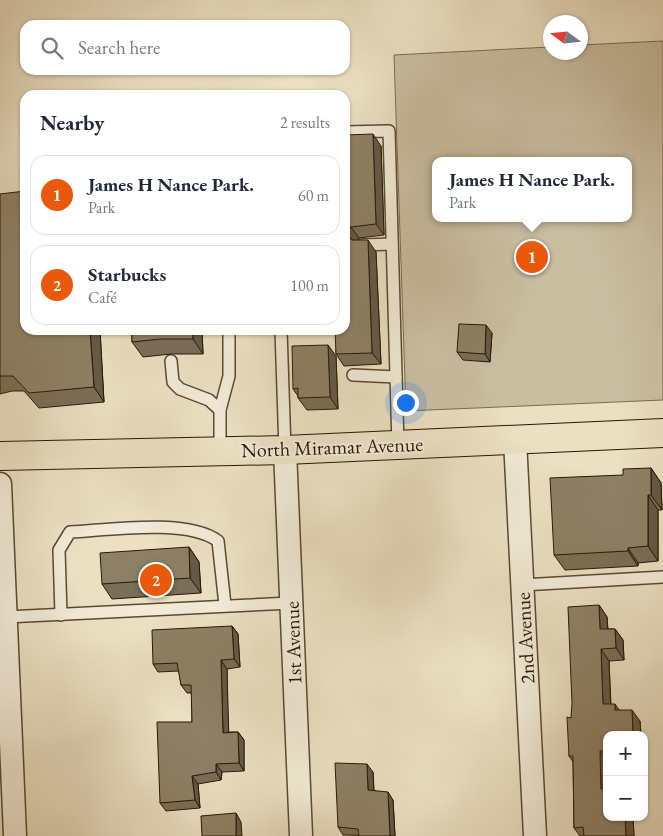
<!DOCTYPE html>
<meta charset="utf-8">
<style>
body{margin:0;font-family:"EB Garamond",serif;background:#f6f6f7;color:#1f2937}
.controls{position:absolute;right:15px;bottom:15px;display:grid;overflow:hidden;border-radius:10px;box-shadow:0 1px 4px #0004}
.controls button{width:45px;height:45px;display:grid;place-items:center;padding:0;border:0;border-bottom:1px solid #e0e1e3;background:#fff;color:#1f2937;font:25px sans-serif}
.compass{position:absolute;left:543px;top:15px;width:45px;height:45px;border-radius:50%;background:#fff;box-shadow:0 1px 4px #0004;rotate:285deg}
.you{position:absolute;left:405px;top:402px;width:18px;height:18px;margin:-12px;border:4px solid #fff;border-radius:50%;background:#1a73e8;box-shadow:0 0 0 8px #1a73e833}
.badge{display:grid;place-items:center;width:32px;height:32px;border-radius:50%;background:#ea580c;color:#fff;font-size:16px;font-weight:700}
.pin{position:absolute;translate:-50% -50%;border:2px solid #fff;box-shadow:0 1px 5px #0006}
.popup{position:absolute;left:432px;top:157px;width:200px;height:65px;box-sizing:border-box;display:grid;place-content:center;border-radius:10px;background:#fff;filter:drop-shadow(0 1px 4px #0005);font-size:16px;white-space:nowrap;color:#747a83}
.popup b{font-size:19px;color:#1f2937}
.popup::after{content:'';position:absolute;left:50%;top:100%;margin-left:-10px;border:10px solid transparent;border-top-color:#fff}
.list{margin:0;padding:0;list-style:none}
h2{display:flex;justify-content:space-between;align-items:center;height:65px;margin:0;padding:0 20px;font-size:21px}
h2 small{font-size:16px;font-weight:400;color:#747a83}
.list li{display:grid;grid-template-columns:32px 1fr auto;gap:15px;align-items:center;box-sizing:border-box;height:80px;margin:0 10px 10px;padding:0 10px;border:1px solid #e0e1e3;border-radius:15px}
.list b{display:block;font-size:19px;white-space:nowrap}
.list p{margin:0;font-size:16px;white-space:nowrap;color:#747a83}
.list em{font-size:16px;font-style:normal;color:#747a83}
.icon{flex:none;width:28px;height:28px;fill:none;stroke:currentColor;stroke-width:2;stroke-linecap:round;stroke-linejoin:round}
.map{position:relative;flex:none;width:663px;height:836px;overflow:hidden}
.search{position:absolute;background:#fff;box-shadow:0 1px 4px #0004;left:20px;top:20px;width:330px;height:55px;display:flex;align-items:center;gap:12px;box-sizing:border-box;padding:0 18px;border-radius:15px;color:#747a83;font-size:19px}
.panel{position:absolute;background:#fff;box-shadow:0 1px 4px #0004;left:20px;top:90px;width:330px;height:245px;border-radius:15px}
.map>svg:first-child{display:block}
.green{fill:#cabea1;stroke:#7a6b51;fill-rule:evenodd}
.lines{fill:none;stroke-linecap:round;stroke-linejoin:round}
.lane-casing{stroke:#5a4a31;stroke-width:14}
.street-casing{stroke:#5a4a31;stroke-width:25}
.primary-casing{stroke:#291801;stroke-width:30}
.lane{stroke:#f2ebd7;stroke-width:11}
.street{stroke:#f2ebd7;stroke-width:22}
.primary{stroke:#ebe0c2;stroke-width:28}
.wall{fill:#7a6e57;stroke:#291801}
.shaded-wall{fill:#635a47;stroke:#291801}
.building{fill:#8e8065;stroke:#291801}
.labels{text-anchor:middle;stroke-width:4;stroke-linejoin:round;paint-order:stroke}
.street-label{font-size:20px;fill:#291801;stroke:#f2ebd7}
</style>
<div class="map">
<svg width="663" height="836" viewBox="0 0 663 836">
<rect width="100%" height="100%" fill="#ebe0c2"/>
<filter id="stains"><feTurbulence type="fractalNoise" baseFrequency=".004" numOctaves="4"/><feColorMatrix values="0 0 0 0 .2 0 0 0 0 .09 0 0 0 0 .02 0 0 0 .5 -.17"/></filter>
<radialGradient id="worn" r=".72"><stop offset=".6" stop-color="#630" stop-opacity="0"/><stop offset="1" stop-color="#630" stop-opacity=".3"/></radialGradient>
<path class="green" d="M663 41V400L406 411 394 55 550 47V52H580L581 45ZM436 161H628V218H436Z"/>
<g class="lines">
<defs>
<g id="lane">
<polyline points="345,132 389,131 398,445"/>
<polyline points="363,245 392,244"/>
<polyline points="281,330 285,450"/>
<polyline points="171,361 173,382 180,389 209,400 220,410"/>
<polyline points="353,375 396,377"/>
<polyline points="220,452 220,410 229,376 229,330"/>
<polyline points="522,585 663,577"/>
<path d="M61 615 59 550 70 532C109 530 187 518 218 541L225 605"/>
<polyline points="6,617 291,603"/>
</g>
<g id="street">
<polyline points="515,440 535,836"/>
<polyline points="285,450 301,836"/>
<polyline points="0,484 15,836"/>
</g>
<polyline id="primary" points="0,456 285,450 663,433"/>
</defs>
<use href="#lane" class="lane-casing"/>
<use href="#street" class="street-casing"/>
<use href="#primary" class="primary-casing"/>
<use href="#lane" class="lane"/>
<use href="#street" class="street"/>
<use href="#primary" class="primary"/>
</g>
<g class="wall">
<polygon points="345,135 381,146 384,235 359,238 358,240 376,252 381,364 344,366 336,354"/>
<polygon points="0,194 25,330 100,330 104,402 39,408 24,391 12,391 0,394"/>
<polygon points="132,330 202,330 203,354 171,354 143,357 132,342"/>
<polygon points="492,333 490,362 463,360 457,352"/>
<polygon points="336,356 338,409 307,410 298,398 298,396 293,389"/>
<polygon points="651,468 661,483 662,510 658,510 658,561 638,563 638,566 565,570 554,555 623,475"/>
<polygon points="189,547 199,562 201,593 112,599 102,584"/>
<polygon points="599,605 607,617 608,629 615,629 623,640 624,660 609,661 611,704 619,710 640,721 641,735 607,735 607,817 633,817 634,836 580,836 574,828 573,762 569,756 571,718"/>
<polygon points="232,626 238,634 240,667 227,669 228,732 238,732 244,740 244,771 222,772 221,780 198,784 200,808 166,811 160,803 192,722 192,693 187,693 181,685 179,671 158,672 153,664"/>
<polygon points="373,772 374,790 393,800 395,836 343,835 338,827"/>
</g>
<g class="shaded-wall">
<polygon points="373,134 381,146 384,235 376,224"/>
<polygon points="351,227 359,238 356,245 360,252 347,233"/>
<polygon points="368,240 376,252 381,364 372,353"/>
<polygon points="486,325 492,333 490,362 485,354"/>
<polygon points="90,330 100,330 104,402 94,387"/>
<polygon points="192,330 202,330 203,354 193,339"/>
<polygon points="328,345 336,356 338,409 330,397"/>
<polygon points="651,468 661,483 662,510 651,495"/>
<polygon points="648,495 658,510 658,561 648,546"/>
<polygon points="189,547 199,562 201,593 190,578"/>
<polygon points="628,548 638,563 638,566 628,551"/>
<polygon points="599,605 607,617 608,641 600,629"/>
<polygon points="232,626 238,634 240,667 234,659"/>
<polygon points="615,629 623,640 624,660 616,648"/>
<polygon points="601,649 609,661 611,716 603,704"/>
<polygon points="221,660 227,669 229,741 223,733"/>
<polygon points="615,704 623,716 615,710"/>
<polygon points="632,710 640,721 641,735 633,735"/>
<polygon points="238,732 244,740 244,771 239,763"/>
<polygon points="600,751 607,760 607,796 601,789"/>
<polygon points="216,764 222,772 221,780 216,772"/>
<polygon points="367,764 373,772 374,798 368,790"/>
<polygon points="192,776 198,784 200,808 195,800"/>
<polygon points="388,792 393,800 395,836 390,836"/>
<polygon points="236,813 241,822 242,836 236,836"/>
<polygon points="625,817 633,817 634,836 626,836"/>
</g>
<g class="building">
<polygon points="373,134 376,224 351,227 347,233 352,240 368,240 372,353 336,354 335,330 345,330 345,135"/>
<polygon points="25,191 25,330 90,330 94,387 29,393 13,376 0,376 0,194"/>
<polygon points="459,324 486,325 485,354 457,352"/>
<polygon points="132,330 192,330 193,339 160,339 132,342"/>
<polygon points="328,345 330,397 298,398 298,388 293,389 292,346"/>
<polygon points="651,468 651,495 648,495 648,546 628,548 628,551 554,555 550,478 623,475 623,469"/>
<polygon points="189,547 190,578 102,584 100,553"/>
<polygon points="599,605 600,629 615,629 616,648 601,649 603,704 615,704 615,710 632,710 633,735 607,735 607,751 600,751 601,789 607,789 607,817 625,817 626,836 584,836 583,827 574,828 573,756 569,756 567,717 571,718 572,703 568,607"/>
<polygon points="232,626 234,659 221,660 223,733 238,732 239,763 216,764 216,772 192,776 195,800 160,803 157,722 192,722 191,685 181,685 177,663 153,664 152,630"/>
<polygon points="335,763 367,764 368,790 388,792 390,836 359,836 358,829 338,827"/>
<polygon points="236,813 236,836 202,836 201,816"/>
</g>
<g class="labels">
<g class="street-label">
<text transform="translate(332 447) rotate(-2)" y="7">North Miramar Avenue</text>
<text transform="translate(525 638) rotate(-93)" y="7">2nd Avenue</text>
<text transform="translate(293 643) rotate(-92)" y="7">1st Avenue</text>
</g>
</g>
<rect width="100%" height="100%" filter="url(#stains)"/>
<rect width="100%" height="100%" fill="url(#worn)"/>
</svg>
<div class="controls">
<button>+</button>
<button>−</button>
</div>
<svg class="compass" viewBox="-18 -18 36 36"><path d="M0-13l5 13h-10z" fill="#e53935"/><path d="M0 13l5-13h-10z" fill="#747a83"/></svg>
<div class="you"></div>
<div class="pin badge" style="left:532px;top:257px">1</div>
<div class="popup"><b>James H Nance Park.</b>Park</div>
<div class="pin badge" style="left:156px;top:580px">2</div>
<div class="search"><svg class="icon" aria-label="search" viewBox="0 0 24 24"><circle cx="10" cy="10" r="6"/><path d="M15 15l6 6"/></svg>Search here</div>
<section class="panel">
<h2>Nearby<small>2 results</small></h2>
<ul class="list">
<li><span class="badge">1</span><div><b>James H Nance Park.</b><p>Park</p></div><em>60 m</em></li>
<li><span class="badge">2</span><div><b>Starbucks</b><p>Café</p></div><em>100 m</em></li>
</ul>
</section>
</div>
